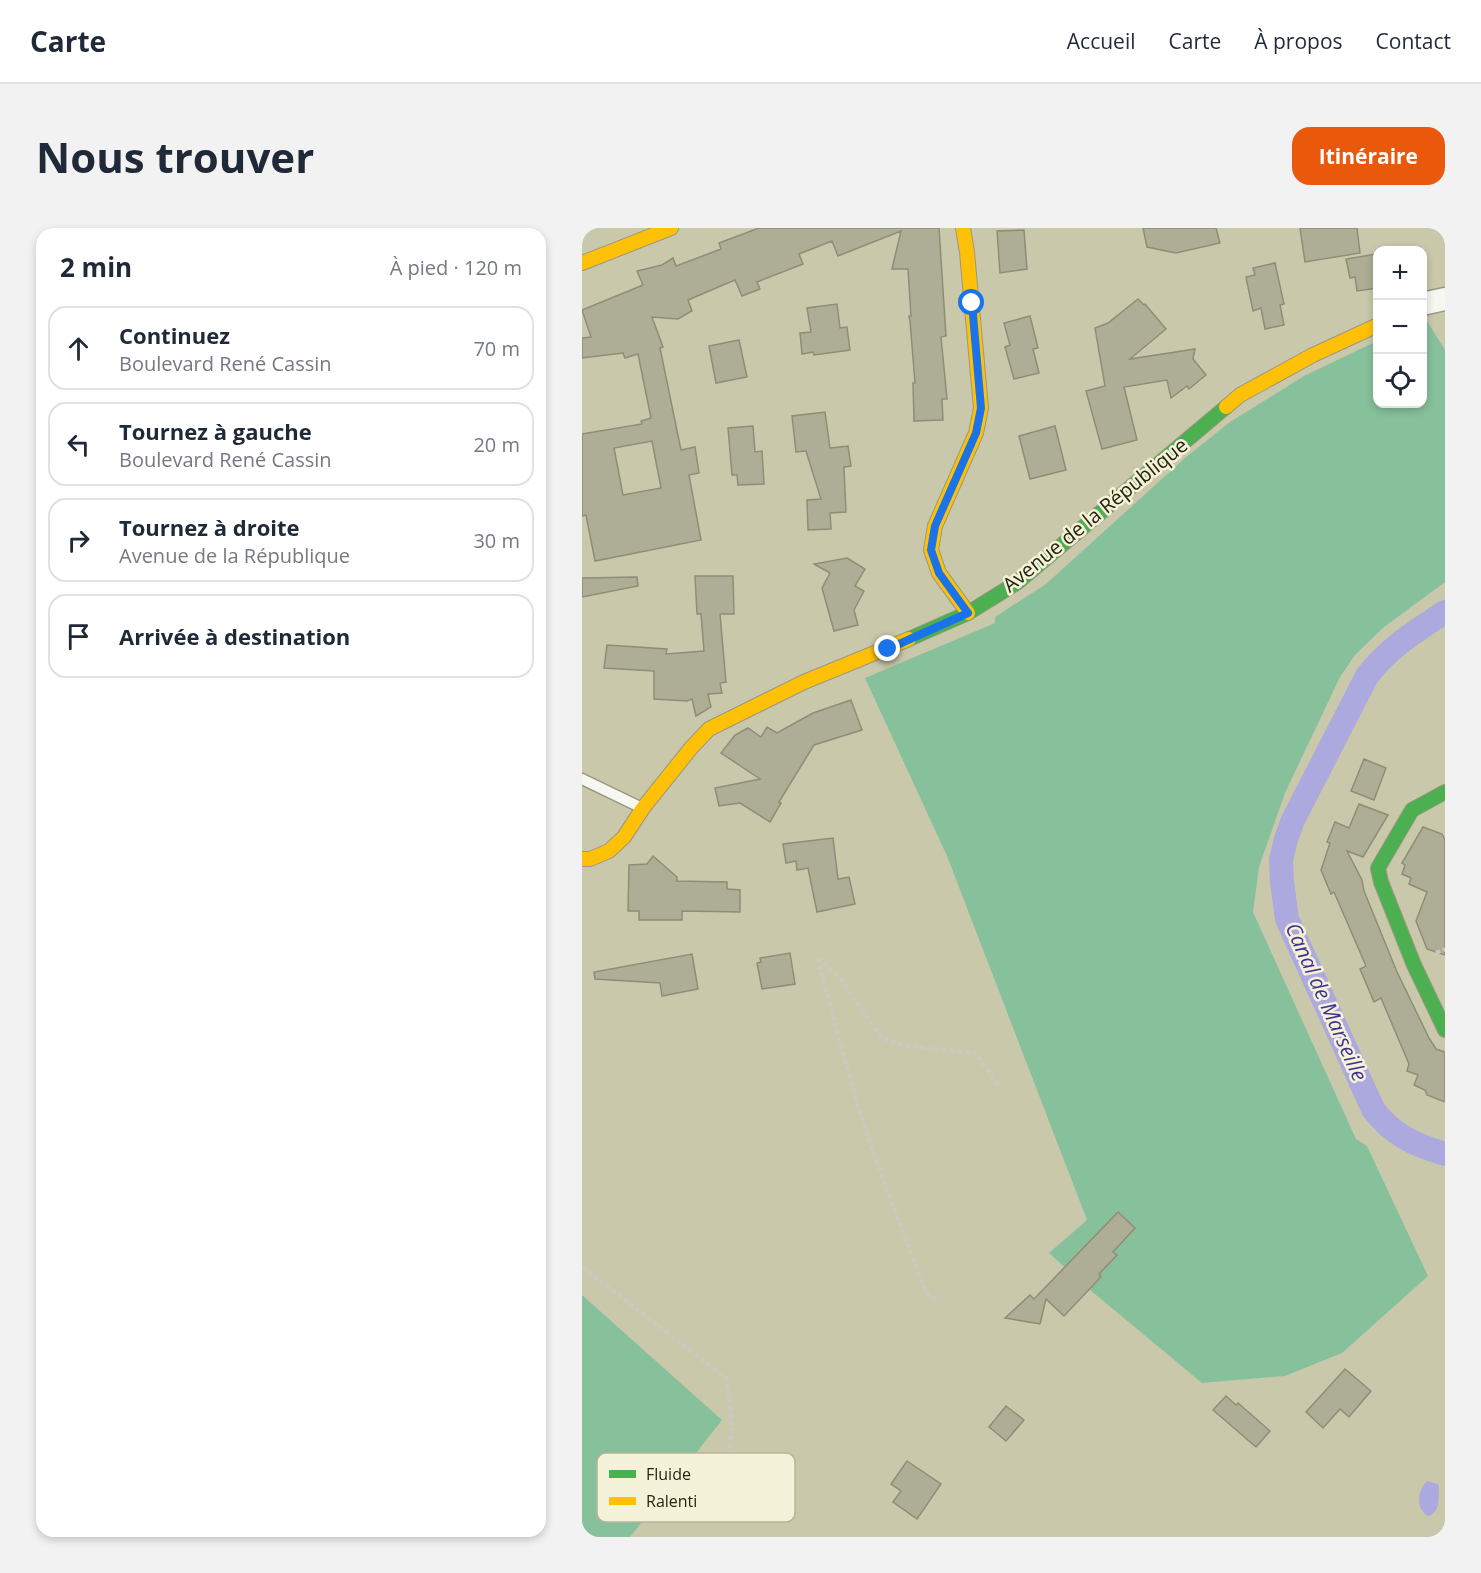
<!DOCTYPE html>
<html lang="fr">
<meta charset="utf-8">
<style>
body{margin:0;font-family:"Open Sans",sans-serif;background:#f2f2f3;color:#1f2937}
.controls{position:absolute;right:18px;top:18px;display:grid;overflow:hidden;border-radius:12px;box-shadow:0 3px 9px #0003}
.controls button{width:54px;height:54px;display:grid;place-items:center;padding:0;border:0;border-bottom:2px solid #e0e1e3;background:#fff;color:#1f2937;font:30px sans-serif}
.stop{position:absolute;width:18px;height:18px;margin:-14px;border:4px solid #1a73e8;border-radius:50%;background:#fff}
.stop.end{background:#1a73e8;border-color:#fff;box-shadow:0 2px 6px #0008}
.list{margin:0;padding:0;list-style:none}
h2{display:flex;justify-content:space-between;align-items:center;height:78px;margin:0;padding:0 24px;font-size:26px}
h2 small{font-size:20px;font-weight:400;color:#747a83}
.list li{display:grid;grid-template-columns:39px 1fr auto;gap:18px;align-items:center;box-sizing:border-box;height:84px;margin:0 12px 12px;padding:0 12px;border:2px solid #e0e1e3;border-radius:18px}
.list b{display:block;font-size:22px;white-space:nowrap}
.list p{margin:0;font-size:20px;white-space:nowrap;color:#747a83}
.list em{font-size:20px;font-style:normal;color:#747a83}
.icon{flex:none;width:33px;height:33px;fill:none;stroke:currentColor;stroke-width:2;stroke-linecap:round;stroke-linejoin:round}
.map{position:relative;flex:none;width:863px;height:1309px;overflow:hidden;border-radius:18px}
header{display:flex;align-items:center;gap:36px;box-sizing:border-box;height:84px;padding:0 30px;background:#fff;border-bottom:2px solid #e0e1e3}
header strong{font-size:28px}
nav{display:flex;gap:33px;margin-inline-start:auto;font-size:21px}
.intro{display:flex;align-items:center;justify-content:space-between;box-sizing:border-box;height:144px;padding:0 36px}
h1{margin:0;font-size:42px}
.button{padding:15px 27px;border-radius:18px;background:#ea580c;color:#fff;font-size:21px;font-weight:700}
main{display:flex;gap:36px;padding:0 36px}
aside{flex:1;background:#fff;border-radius:18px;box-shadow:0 3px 9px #0003}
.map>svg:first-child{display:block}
.green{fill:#87c19c}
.water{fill:#aba9dd}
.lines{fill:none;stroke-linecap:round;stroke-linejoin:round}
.canal{stroke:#aba9dd;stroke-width:24}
.building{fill:#aead96;stroke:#8f8d77;stroke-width:1.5;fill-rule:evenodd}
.lane-casing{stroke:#999881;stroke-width:13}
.street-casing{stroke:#999881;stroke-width:25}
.fast-casing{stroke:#999881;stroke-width:16}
.slow-casing{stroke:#999881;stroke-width:16}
.path{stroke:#cac9c0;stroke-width:4;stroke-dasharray:4.5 3;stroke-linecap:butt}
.lane{stroke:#f7f7f2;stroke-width:10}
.street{stroke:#f7f7f2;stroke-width:22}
.fast{stroke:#4caf50;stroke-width:14}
.slow{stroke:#ffc107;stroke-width:14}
.route{stroke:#1a73e8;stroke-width:8}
.labels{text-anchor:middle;stroke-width:5;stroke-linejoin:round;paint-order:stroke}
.street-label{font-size:20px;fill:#272510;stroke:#f4f2d8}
.water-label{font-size:21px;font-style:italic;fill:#413395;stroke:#f4f2d8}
.key{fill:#f4f2d8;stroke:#b6b49c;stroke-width:1.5}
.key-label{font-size:16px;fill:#272510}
</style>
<header>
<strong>Carte</strong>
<nav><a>Accueil</a><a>Carte</a><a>À propos</a><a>Contact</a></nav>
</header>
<div class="intro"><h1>Nous trouver</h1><a class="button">Itinéraire</a></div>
<main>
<aside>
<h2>2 min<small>À pied · 120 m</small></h2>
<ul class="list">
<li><svg class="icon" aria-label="ahead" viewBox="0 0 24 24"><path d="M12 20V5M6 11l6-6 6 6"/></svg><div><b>Continuez</b><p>Boulevard René Cassin</p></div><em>70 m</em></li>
<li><svg class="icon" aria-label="left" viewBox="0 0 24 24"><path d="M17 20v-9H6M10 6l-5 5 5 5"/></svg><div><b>Tournez à gauche</b><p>Boulevard René Cassin</p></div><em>20 m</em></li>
<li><svg class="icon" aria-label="right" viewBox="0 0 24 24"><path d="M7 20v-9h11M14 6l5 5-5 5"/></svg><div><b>Tournez à droite</b><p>Avenue de la République</p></div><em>30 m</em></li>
<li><svg class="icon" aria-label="arrive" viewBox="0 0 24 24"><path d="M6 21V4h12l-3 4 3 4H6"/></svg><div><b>Arrivée à destination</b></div></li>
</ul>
</aside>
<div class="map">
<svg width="863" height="1309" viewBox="0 0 863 1309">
<rect width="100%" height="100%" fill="#cac8ab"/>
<g class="green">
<polygon points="845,93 863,122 863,354 802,399 773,427 758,449 703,565 677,639 671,684 774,911 785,918 846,1048 760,1125 703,1148 620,1155 508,1062 467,1025 505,992 365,628 283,450 413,395 413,389 464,356 603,230 648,194 722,148 795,113 796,176 840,176 841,95"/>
<polygon points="0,1067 140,1192 48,1309 0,1309"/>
</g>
<path class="water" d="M845 1253 856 1256 857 1259C856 1271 859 1284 846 1288 833 1281 836 1261 845 1253Z"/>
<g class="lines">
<path class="canal" d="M863 384C834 403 806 420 785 448L711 592 704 611 699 632 700 654 705 691 791 881C810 907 833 917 863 926"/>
</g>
<g class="building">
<path d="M177 0H357L364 108 359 109 365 171H360L361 192 332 193 331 155H333L328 93 327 88H329L326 41H310L319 3 256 28 250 13 217 26 221 36 175 54 178 61 160 68 153 52 106 72 110 83 96 91 70 89 81 119 78 120 99 222 113 219 117 245 107 247 119 312 13 333 4 287 0 288V206L60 196 59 193 69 190 56 126 43 130 41 125 0 130V110L9 109 0 82 61 57 55 43 80 37 91 30 94 38 139 21 137 15ZM70 213 79 260 41 267 32 220Z"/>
<polygon points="561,0 634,0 638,15 594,25 565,19"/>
<polygon points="718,0 775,0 778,25 723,34"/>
<polygon points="442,2 445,41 418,45 415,3"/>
<polygon points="795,26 795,60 775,63 773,49 768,50 764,31"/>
<polygon points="693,35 702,76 698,77 702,97 683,101 679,80 671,83 664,49 673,47 671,40"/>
<polygon points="556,71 562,77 563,76 584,101 548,131 613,121 611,131 624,147 607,161 605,158 589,170 585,152 542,159 555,212 520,221 504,163 523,158 513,100 526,95"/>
<polygon points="255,76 258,100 265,99 268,122 232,127 231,124 220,126 218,105 229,104 225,80"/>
<polygon points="448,88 456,120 451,121 457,145 432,151 423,119 428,117 422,95"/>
<polygon points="157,112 165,149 134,155 127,118"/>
<polygon points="243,184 248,220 266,218 269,238 262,239 264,284 248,285 249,301 226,302 225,272 239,271 224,223 214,224 210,188"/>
<polygon points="171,198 173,224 180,223 182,256 156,257 155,247 150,247 146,200"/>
<polygon points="473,198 484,242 448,251 437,208"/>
<polygon points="265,330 283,341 273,358 282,363 272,382 276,397 252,403 240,360 248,345 232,336"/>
<polygon points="113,348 151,348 152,386 138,386 144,454 138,455 140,465 126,466 129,479 114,488 110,471 105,473 72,471 72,443 22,440 25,417 85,421 84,426 122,423 119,386 115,386"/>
<polygon points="55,349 56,358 0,369 0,350"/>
<polygon points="269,472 280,502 232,517 197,574 199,575 188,594 158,575 137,578 133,560 178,551 139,525 153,507 166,500 179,509 185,499 195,505 231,485"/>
<polygon points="782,531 804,540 792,572 769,563"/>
<polygon points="777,576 806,587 781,629 765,623 780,652 782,663 815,744 847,810 854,821 863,824 863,874 845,867 843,862 832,857 836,847 825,843 827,836 799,770 792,774 778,741 784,738 752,664 749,666 739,642 748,615 745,614 753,594 767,600"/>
<polygon points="841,599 860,606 863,612 863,727 845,721 834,693 845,664 827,656 829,650 820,646 823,637 820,635"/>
<polygon points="251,610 256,651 267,649 273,676 235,684 226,640 215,642 214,633 204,635 201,616"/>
<polygon points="71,628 95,649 95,653 145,654 145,661 158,662 158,684 100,683 100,692 57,692 57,683 46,683 47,637 65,636"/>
<polygon points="208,725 213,756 180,761 175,735 179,734 178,730"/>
<polygon points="110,726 116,761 80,768 78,755 13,751 12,744"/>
<polygon points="536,984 553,1000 531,1024 535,1027 517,1046 519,1049 482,1088 464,1071 458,1096 423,1090 448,1067 452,1071"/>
<polygon points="763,1141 789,1163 767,1189 758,1181 741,1200 724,1184"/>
<polygon points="644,1168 654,1177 656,1175 688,1203 674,1219 631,1182"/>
<polygon points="424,1178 442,1192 424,1213 407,1199"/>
<polygon points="325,1233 359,1256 335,1291 311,1274 319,1263 309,1256"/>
</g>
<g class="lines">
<defs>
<polyline id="lane" points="0,551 58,579"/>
<polyline id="street" points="840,76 863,71"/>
<g id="fast">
<polyline points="327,411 386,385 436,354 644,179"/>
<polyline points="863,564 830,582 796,640 799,654 832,737 863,802"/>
</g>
<g id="slow">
<polyline points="381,0 385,24 399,180 394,205 353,298 349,322 357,345 386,385"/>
<polyline points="0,35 89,0"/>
<polyline points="644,179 658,167 731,127 796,97"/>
<polyline points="0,631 8,631 27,623 42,609 61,580 109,520 127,501 222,454 327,411"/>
</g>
</defs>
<use href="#lane" class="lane-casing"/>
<use href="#street" class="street-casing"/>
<use href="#fast" class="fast-casing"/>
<use href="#slow" class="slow-casing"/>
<g class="path">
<polyline points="854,725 863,721"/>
<polyline points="235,730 276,879 293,930 342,1059 347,1067 358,1074"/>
<polyline points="236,730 259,752 300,810 322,818 393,825 418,859"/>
<path d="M0 1039 144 1150C150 1184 154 1211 140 1244"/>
</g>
<use href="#lane" class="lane"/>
<use href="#street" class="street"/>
<use href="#fast" class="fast"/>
<use href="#slow" class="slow"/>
</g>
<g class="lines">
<polyline class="route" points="306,421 386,385 357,345 349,322 353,298 394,205 399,180 390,75"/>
</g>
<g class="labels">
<g class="street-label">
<text transform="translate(513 287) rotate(-39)" y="7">Avenue de la République</text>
</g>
<g class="water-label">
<text transform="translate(744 774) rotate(66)" y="7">Canal de Marseille</text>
</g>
</g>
<rect x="15" y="1225" width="198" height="69" rx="9" class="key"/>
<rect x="27" y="1242" width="27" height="8" fill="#4caf50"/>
<rect x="27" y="1269" width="27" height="8" fill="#ffc107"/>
<g class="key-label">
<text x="64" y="1252">Fluide</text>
<text x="64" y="1279">Ralenti</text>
</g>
</svg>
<div class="controls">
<button>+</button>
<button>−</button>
<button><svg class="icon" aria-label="locate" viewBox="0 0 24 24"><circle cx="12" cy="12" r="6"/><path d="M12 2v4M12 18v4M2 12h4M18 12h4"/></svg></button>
</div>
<div class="stop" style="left:390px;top:75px"></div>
<div class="stop end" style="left:306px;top:421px"></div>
</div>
</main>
